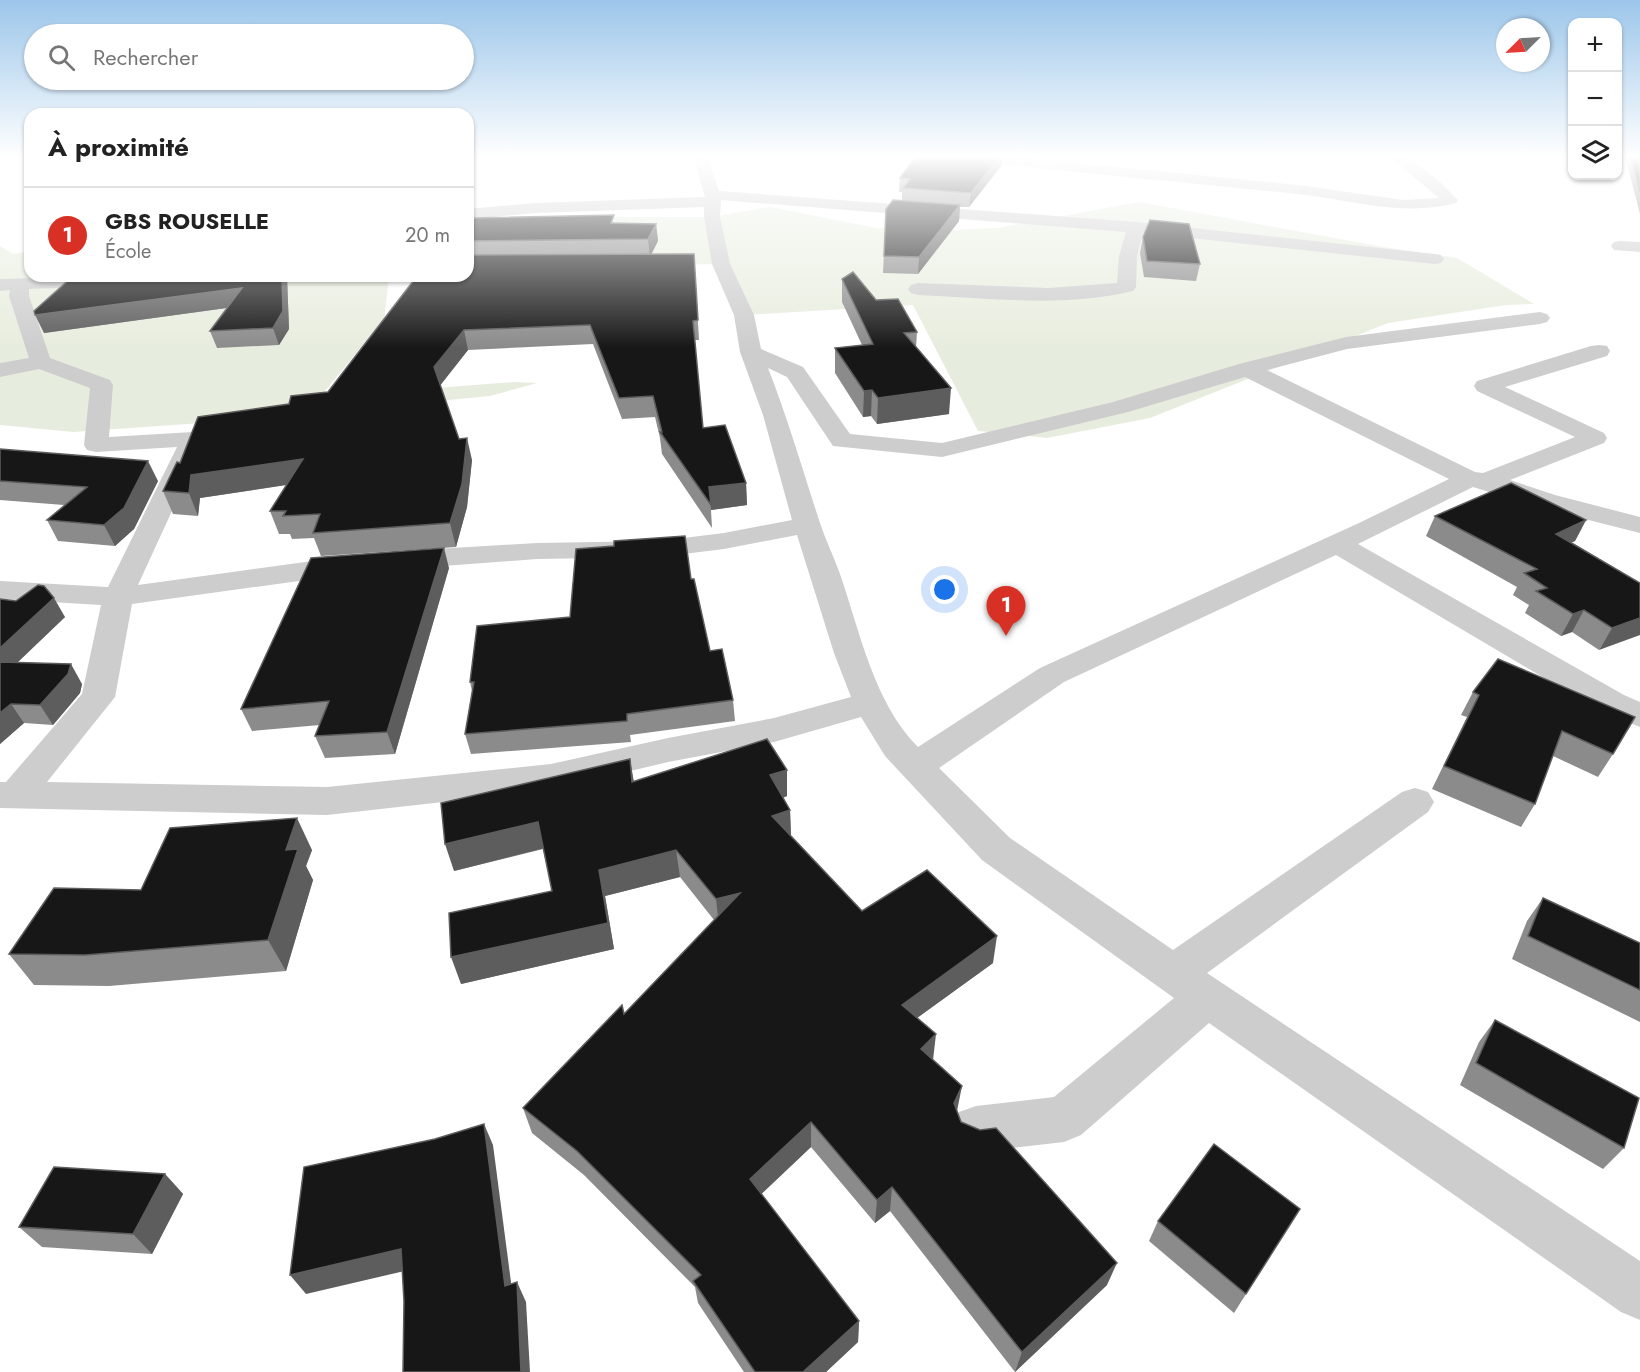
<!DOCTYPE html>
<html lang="fr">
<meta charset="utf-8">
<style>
body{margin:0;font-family:Jost,sans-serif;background:#f6f6f6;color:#222}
.controls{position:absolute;right:18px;top:18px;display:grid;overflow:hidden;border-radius:12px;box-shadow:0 2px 4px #0004}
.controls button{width:54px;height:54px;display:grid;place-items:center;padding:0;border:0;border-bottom:2px solid #e0e0e0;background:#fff;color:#222;font:30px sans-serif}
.compass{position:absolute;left:1496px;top:18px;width:54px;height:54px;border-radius:50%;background:#fff;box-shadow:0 2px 4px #0004;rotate:246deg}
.you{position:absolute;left:945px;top:590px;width:21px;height:21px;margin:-15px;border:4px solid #fff;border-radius:50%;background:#1a73e8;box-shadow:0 0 0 9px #1a73e833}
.badge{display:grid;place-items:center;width:39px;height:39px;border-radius:50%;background:#d93025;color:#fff;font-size:20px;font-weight:700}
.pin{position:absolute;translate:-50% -50px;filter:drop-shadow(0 2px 3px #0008)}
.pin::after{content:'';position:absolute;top:32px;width:21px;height:18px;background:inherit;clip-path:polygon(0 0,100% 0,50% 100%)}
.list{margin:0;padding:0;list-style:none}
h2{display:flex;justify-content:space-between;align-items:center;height:78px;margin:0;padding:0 24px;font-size:26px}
h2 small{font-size:20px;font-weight:400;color:#767676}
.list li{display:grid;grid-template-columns:39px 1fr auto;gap:18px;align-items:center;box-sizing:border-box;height:96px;padding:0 24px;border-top:2px solid #e0e0e0}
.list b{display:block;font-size:22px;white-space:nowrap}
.list p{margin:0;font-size:20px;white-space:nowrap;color:#767676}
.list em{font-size:20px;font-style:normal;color:#767676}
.icon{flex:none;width:33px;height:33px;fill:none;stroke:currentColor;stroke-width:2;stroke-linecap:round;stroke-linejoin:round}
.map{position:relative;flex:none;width:1640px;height:1372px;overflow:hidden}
.search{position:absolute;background:#fff;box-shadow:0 2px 4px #0004;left:24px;top:24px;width:450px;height:66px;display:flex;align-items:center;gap:15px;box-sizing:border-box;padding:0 21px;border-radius:33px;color:#767676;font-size:22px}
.panel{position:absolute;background:#fff;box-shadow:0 2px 4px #0004;left:24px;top:108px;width:450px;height:174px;border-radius:18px}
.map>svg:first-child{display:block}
.green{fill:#e7edde}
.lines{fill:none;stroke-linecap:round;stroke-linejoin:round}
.minor{fill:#cdcdcd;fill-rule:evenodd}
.wall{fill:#8b8b8b}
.shaded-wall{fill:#5d5d5d}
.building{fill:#171717;stroke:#5d5d5d;stroke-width:1.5}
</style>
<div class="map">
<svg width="1640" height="1372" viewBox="0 0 1640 1372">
<rect width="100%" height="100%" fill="#fff"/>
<g class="green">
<polygon points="1139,202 1383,247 1457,258 1534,304 1506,305 1388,323 1150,418 1047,438 978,431 913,305 744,315 721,264 647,265 468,217 712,217 770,207 876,228 931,231 998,228"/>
<polygon points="0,246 13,254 30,251 30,276 404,276 389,277 384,320 320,397 514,382 537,383 490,396 245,420 73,432 0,425"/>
</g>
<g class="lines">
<g class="minor">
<path d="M693 156H707L719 191 1136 222 1435 254 1441 255 1444 259 1441 263 1435 264 1143 233 1137 256 1136 287 1133 291C1064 308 988 298 918 295L911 293 908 289 911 285 918 283 1048 288 1117 283 1119 256 1126 232 721 200 720 217 730 264 754 315 761 349 803 367 850 434 942 443 1113 402 1239 364 1346 337 1540 312 1547 314 1550 318 1547 322 1540 324 1347 349 1267 370 1475 472 1483 473 1575 437 1477 391 1474 386 1477 381 1591 346 1599 345 1607 346 1610 351 1607 356 1505 387 1604 433 1607 438 1604 443 1510 480 1555 495 1640 517V533L1537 507 1473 487 1358 544 1624 695 1640 702V727L1600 711 1336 555 1064 682 939 768 1010 838 1173 950 1402 792 1415 788 1428 792 1434 802 1428 812 1207 973 1640 1261V1320L1621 1312 1209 1023 1081 1135 1064 1142 976 1152 959 1146 952 1129 959 1112 976 1106 1054 1097 1174 998 982 860 885 756 861 717 774 742 668 762 551 790 327 815 0 808V782H6L82 694 101 605 0 599V581L108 587 177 447 96 452 87 450 84 445 90 388 39 369 0 377V363L29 358 9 296 10 290 0 291V279L117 276 119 280 117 284 110 286 29 289V296L50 358 110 380 113 385 109 437 193 432 202 434 205 439 138 585 349 556 359 559 363 565 359 571 349 574 132 604 115 697 47 782 327 787 551 764 668 738 774 718 851 697 834 653 797 535 724 549 659 557 537 559 403 569 393 566 389 560 393 554 403 551 537 543 659 541 724 533 792 520 763 415 740 352 734 315 712 264 704 217V207L535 213 468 219V209L535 203 705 197ZM768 368 787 377 833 446 942 457 1128 412 1245 377 1449 479 1359 523 1040 668 918 747C874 703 860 632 840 574 834 557 826 541 820 523 803 471 788 419 768 368Z"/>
<path d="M954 156H1009L1306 186 1403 200 1439 198 1389 156H1406L1438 180 1458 200 1456 203C1401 217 1352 200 1298 194 1185 183 1073 172 961 160Z"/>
<polygon points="1620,241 1640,242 1640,252 1614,250 1611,246 1614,242"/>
</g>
</g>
<g class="wall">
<polygon points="916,156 1002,156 1001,166 969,207 960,207 959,221 918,274 883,273 886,209 902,201 902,192 899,192 900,178"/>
<polygon points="1625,156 1640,156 1640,214"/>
<polygon points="468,218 656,224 658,241 651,254 694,254 699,340 694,340 703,428 746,483 747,505 711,510 712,528 662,454 660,438 655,417 622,419 593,344 468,350 440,385 459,439 472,460 467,507 456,547 321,556 314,538 292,539 290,534 279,534 270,511 287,485 200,498 198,516 173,514 163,491 180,463 289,404 328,392 468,276"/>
<polygon points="1143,237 1200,264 1196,281 1144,277 1140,253"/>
<polygon points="73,276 287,276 289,329 279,345 217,348 210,331 227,308 44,333"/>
<polygon points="842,279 876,300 917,332 916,347 949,414 877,424 871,416 863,417 835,373 835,348 862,345 842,302"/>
<polygon points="0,449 158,481 134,529 115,546 58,541 47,520 64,505 0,500"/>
<polygon points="1435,516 1586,520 1575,541 1571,542 1640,583 1599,650 1572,632 1561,636 1525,613 1529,605 1513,595 1517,587 1426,536"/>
<polygon points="449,568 395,754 325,758 315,736 320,725 252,731 241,709"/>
<polygon points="691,579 710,651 733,700 735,721 630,735 631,742 471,754 465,734 472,691 470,682 570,617"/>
<polygon points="0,599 65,617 17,663 82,684 80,693 53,725 24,723 0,744"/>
<polygon points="1473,692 1613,754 1598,777 1553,756 1535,804 1521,827 1432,789 1467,717 1461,715"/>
<polygon points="630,759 634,782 787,770 787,796 783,798 790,810 791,836 862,911 993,963 917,1018 933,1060 961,1122 1107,1285 1015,1372 890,1211 875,1223 811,1147 761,1194 859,1321 858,1342 826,1372 744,1372 698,1303 695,1287 584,1175 532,1133 523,1108 624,1014 714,920 680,877 605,896 614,949 461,984 552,891 543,849 454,871"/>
<polygon points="312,850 306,866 313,880 286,971 109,986 34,985 9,954 141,890"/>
<polygon points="1543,898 1640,943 1640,1022 1512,959 1527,921"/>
<polygon points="1495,1020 1624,1148 1603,1169 1460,1085 1479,1042"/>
<polygon points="165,1174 183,1194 152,1254 42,1247 19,1227"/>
<polygon points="1158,1221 1246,1294 1234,1313 1149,1241"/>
</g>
<g class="shaded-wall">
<polygon points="1000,156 1002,156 1001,166 969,207 971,193"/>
<polygon points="960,205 959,221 918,274 919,257"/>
<polygon points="656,224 658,241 650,257 648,239"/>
<polygon points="282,276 287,276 289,329 279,345 273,328"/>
<polygon points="242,288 248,305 44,333 35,315"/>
<polygon points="464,330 468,350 439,387 434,367"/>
<polygon points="951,388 949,414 877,424 878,398"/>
<polygon points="872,390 871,416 863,417 864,391"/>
<polygon points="467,438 472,460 467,507 456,547 450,523"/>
<polygon points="303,459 311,481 200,498 198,516 189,493 191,475"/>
<polygon points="148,461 158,481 134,529 115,546 104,525"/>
<polygon points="746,483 747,505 711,510 709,487"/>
<polygon points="1586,520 1575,541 1545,555 1556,534"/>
<polygon points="444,548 449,568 395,754 387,732"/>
<polygon points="54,598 65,617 0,679 0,648"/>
<polygon points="1584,610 1572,632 1561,636 1573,614"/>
<polygon points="1640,618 1640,635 1599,650 1612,628"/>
<polygon points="71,664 82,684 80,693 53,725 40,705"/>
<polygon points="11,704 24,723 0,744 0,713"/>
<polygon points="630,759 634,785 632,782"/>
<polygon points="787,770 787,796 771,802 770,775"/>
<polygon points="790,810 791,836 772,816"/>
<polygon points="297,818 312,850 306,866 313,880 286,971 268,940 286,850"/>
<polygon points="538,822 545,848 454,871 445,844"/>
<polygon points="676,850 680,877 605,896 614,949 461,984 451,957 599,870"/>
<polygon points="740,893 719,925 716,899"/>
<polygon points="997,936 993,963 899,1031 902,1005"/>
<polygon points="936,1034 933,1060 921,1049"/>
<polygon points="962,1086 957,1111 950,1128 954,1103"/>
<polygon points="811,1122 811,1147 752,1203 750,1179"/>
<polygon points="484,1124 493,1145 514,1305 505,1286"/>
<polygon points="165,1174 183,1194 152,1254 133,1234"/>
<polygon points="892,1187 890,1211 875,1223 877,1200"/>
<polygon points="401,1249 413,1269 306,1294 290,1275"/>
<polygon points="1117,1263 1107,1285 1015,1372 1022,1352"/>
<polygon points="517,1282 526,1302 530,1372 521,1372"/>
<polygon points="859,1321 858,1342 826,1372 803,1372"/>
</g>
<g class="building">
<polygon points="916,156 1000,156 971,193 903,188 910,179 900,178"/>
<polygon points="1630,156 1640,156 1640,192"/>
<polygon points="893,200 960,205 919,257 884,256 886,209"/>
<polygon points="614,215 611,223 656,224 648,239 468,241 468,218"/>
<polygon points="1150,220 1189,224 1200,264 1147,261 1143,237"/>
<polygon points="694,254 698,320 693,321 703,428 725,425 746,483 709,487 711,505 660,432 662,432 653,396 619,398 590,325 464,330 434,367 459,439 467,438 462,484 450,523 313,533 320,514 283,516 286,511 270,511 303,459 191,475 189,493 163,491 177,462 180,463 198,417 289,404 291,396 328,392 417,276 468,276 468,255"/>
<polygon points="853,272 876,300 898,299 917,332 904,333 951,388 878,398 872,390 864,391 835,348 873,344 842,279"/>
<polygon points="73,276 282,276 283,311 273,328 210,331 242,288 35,315 34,311"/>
<polygon points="0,449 148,461 124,508 104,525 47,520 87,487 0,481"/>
<polygon points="1511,483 1586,520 1556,534 1640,583 1640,618 1612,628 1584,610 1573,614 1536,591 1547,588 1524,573 1537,569 1435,516"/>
<polygon points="685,536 691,579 694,579 710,651 722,649 733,700 627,714 627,721 465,734 474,682 470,682 477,626 570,617 576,549 614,546 614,541"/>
<polygon points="444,548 387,732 315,736 329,701 241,709 311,558"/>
<polygon points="38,585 44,586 54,598 0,648 0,599 16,601"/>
<polygon points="1498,659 1635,717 1613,754 1562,731 1535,804 1444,766 1479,695 1473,692"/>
<polygon points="0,662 71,664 68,674 40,705 11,704 0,713"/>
<polygon points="767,739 787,770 770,775 790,810 772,816 862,911 927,870 997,936 902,1005 936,1034 921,1049 962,1086 954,1103 961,1122 980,1130 996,1128 1117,1263 1022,1352 892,1187 877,1200 811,1122 750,1179 859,1321 803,1372 755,1372 693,1281 701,1275 577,1151 523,1108 622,1005 624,1014 740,893 716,899 676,850 599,870 608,923 451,957 449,913 552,891 538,822 445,844 441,803 630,759 632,782"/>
<polygon points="297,818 286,850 298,849 268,940 85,955 9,954 54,888 141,890 170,828"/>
<polygon points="1543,898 1640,943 1640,990 1528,936"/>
<polygon points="1495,1020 1639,1098 1624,1148 1476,1063"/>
<polygon points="484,1124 505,1286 517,1282 521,1372 403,1372 404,1301 401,1249 290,1275 304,1167 435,1139"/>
<polygon points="1214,1144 1300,1209 1246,1294 1158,1221"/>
<polygon points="54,1167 165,1174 133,1234 19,1227"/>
</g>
<linearGradient id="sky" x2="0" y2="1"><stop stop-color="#9cc6ea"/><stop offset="0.45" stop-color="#fff"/><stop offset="1" stop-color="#fff" stop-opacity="0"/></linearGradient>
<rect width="1640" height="348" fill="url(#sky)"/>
</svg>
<div class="controls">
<button>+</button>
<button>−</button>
<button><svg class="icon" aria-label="layers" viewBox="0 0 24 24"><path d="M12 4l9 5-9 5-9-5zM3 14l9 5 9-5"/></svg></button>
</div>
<svg class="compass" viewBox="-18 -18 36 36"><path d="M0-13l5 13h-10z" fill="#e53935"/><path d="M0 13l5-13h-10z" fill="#767676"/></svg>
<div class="you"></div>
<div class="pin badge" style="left:1006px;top:636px">1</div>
<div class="search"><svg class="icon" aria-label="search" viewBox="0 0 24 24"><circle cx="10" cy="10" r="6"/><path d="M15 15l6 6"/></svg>Rechercher</div>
<section class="panel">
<h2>À proximité<small></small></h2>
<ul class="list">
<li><span class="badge">1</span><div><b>GBS ROUSELLE</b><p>École</p></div><em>20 m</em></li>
</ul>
</section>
</div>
